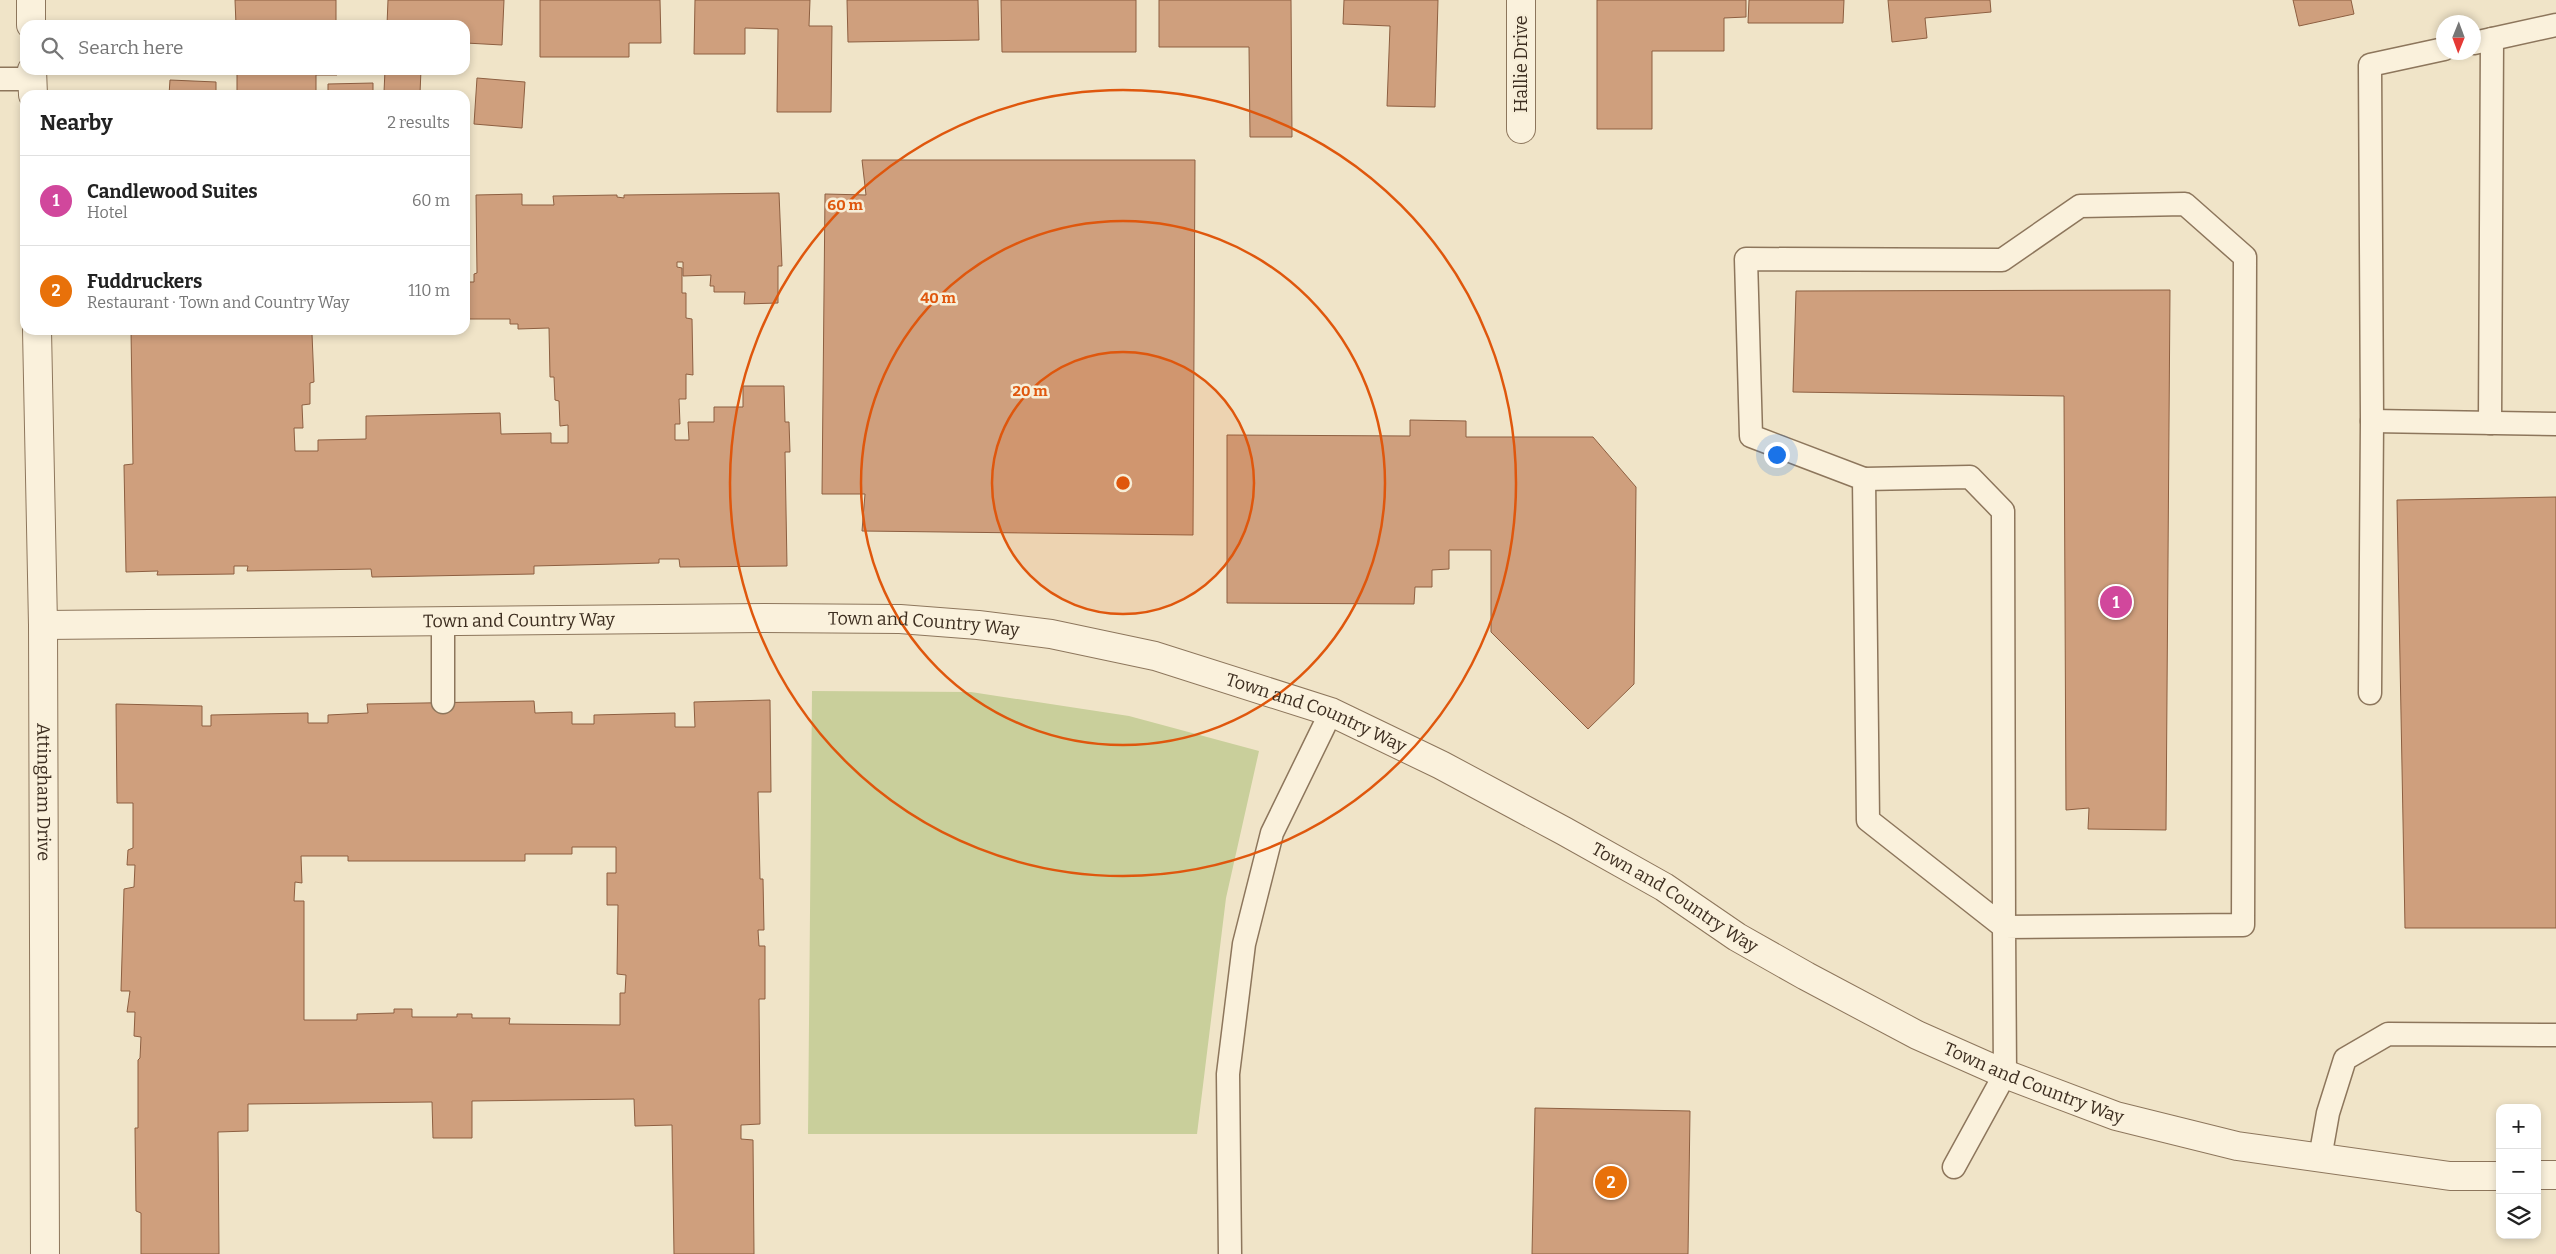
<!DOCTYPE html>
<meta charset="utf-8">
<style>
body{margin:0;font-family:Bitter,serif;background:#f2f2f2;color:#222}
.controls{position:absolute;right:15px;bottom:15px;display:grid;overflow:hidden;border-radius:10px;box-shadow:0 2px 8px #0003}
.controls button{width:45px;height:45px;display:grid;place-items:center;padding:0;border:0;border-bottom:1px solid #e0e0e0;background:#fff;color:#222;font:25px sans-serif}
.compass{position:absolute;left:2436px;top:15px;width:45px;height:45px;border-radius:50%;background:#fff;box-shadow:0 2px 8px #0003;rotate:181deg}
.you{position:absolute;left:1776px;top:454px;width:18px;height:18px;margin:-12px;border:4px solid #fff;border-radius:50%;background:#1a73e8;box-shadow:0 0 0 8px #1a73e833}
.badge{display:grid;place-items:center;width:32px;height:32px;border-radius:50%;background:#9e2a2b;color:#fff;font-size:16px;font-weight:700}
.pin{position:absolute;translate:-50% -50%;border:2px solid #fff;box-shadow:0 1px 5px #0006}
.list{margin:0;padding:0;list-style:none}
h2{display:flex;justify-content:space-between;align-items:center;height:65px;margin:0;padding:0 20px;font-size:21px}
h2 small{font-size:16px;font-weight:400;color:#767676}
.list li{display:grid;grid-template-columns:32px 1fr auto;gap:15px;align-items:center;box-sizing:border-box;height:90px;padding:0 20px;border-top:1px solid #e0e0e0}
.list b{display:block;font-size:19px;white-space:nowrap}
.list p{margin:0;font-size:16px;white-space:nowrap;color:#767676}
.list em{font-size:16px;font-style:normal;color:#767676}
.icon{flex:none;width:28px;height:28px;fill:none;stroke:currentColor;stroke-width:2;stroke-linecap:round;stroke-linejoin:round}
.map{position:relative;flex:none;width:2556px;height:1254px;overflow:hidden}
.search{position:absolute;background:#fff;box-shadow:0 2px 8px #0003;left:20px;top:20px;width:450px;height:55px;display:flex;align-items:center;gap:12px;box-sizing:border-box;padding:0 18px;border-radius:15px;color:#767676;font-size:19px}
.panel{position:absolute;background:#fff;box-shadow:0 2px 8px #0003;left:20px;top:90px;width:450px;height:245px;border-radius:15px}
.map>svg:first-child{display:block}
.green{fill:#c9cf9b}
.building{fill:#cf9f7d;stroke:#8d5f41;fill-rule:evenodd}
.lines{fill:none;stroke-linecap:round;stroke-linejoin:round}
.service-casing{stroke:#8d765c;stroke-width:25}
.minor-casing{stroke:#8d765c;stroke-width:30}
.tertiary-casing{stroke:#8d765c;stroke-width:30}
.service{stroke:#faf1dc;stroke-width:22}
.minor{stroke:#faf1dc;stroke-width:28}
.tertiary{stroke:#faf1dc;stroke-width:28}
.ring{fill:none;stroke:#df570d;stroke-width:2.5}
.labels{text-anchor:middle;stroke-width:5;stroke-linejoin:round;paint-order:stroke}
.street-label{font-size:18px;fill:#3d2e20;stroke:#f7eed8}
.centre{fill:#df570d;stroke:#f7eed8;stroke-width:2.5}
.ring-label{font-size:15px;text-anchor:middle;font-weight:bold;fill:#df570d;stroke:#f7eed8;stroke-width:5;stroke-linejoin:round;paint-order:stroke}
</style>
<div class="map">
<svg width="2556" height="1254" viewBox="0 0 2556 1254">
<rect width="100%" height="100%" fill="#f0e4c8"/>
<polygon class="green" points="812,691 971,692 1129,716 1259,751 1226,898 1197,1134 808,1134"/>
<g class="building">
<polygon points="235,0 336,0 336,25 236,25"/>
<polygon points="388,0 504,0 502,45 466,43 465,25 387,25"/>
<polygon points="540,0 660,0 661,43 629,43 629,57 540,57"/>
<polygon points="695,0 810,0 809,26 832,26 831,112 777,112 778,29 745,28 745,54 694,54"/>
<polygon points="847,0 978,0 979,40 848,42"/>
<polygon points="1001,0 1136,0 1136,52 1002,52"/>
<polygon points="1159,0 1291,0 1292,137 1250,137 1249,47 1159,47"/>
<polygon points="1344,0 1438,0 1435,107 1387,106 1390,26 1343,24"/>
<polygon points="1597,0 1746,0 1746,17 1724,18 1724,51 1652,51 1652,129 1597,129"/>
<polygon points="1749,0 1844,0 1843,23 1748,23"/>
<polygon points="1888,0 1990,0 1991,12 1925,18 1927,38 1892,42"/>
<polygon points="2293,0 2351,0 2354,14 2299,26"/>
<polygon points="237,70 337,70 337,75 316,75 316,95 237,95"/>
<polygon points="385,70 421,70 420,93 384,92"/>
<polygon points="477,78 525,82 522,128 474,124"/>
<polygon points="170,80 216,82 216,95 169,95"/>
<polygon points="373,83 373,95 328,95 328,84"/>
<polygon points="862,160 1195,160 1193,535 862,531 865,494 822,494 825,194 866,195"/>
<polygon points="779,193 782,266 778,266 778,303 744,304 745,292 714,292 714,286 710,286 711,275 683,276 683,262 677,262 677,267 682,268 682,293 686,293 686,318 692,319 693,375 686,374 686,399 679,399 680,424 675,424 675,440 689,440 688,422 714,422 714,407 743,407 743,386 784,386 785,422 789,422 790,452 785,452 787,566 680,567 679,559 659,559 659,563 534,566 534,574 372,577 371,569 247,571 248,566 234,566 234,574 157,575 158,571 126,572 124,465 133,464 131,330 346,330 346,333 312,334 314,382 310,383 310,404 302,405 303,428 294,428 295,451 318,451 318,440 366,439 366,416 500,413 501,434 551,433 551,443 568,443 568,425 560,426 559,401 555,400 554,377 550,377 549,328 518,329 518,324 510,324 510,319 465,319 465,282 474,282 474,274 477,273 476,195 522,194 522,205 554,205 553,196 617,195 617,197 624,198 624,195"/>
<polygon points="2170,290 2166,830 2088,829 2089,808 2066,810 2064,396 1793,392 1796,291"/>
<polygon points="1410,420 1466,421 1466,437 1593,437 1636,487 1634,684 1588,729 1491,632 1491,550 1449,550 1449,569 1432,570 1432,587 1415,587 1414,604 1227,603 1227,435 1410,436"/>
<polygon points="2556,497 2556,928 2405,928 2397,500"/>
<path d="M770 700 771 792H758L760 879H763L764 930H758L759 946H765V999H759L760 1124 741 1125V1139L753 1140 754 1254H674L672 1125 635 1126 634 1099 472 1101V1138H433L432 1102 248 1104V1131L218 1132 219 1254H141V1213L136 1211 135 1128H138V1060L140 1058 141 1037 134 1036 135 1012H127L130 991H121L124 889 134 887 135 865H127L128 850 133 848V803H117L116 704 202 706V726H211V715L308 713V723H328V715L368 713 367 704 534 701 535 713 572 712V724H594V715L675 713V727H695L694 702ZM572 847H616V873H607V905H618L617 974 626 975 625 993H620V1025L509 1024 510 1018H472V1014H457V1017H412V1009H394V1013L357 1014V1020H304V901H294L295 882 302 883 301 856H348V861H525V854H572Z"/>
<polygon points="1535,1108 1690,1111 1688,1254 1532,1254"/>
</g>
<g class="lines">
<defs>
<g id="service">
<polyline points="2474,43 2556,25"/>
<polyline points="0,79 32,79"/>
<polyline points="2372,421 2556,424"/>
<polyline points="2490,423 2492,39"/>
<polyline points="1864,479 1970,477 2003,511 2004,927"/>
<polyline points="2370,693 2372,421 2370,65 2444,49"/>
<polyline points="443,702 443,622"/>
<polyline points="2320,1158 2328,1113 2345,1059 2388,1034 2556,1035"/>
<polyline points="1954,1167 2005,1074 2004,927 2243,925 2245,257 2185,204 2080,206 2002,260 1746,259 1751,436 1864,479 1868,820 2004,927"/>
<polyline points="1230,1254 1228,1074 1244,944 1272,833 1331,712"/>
</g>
<polyline id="minor" points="1521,129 1521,0"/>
<g id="tertiary">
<polyline points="31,0 31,25"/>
<polyline points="32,70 33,95"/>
<path id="s1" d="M37 330 43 625 45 1254"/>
<path id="s2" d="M43 625 764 618 900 619 978 625 1051 634 1155 656 1331 712 1441 765 1564 831 1664 887 1737 937 1806 976 1917 1035 2005 1074 2116 1116 2237 1146 2450 1176H2500"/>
<polyline points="2537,1175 2556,1175"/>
</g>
</defs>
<use href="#service" class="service-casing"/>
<use href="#minor" class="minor-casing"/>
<use href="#tertiary" class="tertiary-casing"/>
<use href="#service" class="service"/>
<use href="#minor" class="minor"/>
<use href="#tertiary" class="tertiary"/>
</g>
<circle cx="1123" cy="483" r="131" fill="#df570d" fill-opacity=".12"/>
<g class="ring">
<circle cx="1123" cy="483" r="131"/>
<circle cx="1123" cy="483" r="262"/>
<circle cx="1123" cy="483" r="393"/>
</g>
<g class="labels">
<g class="street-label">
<text transform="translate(1521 64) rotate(-90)" y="6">Hallie Drive</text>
<text dy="6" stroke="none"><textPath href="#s2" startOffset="476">Town and Country Way</textPath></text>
<text dy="6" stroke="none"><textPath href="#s2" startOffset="881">Town and Country Way</textPath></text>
<text dy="6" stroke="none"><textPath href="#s2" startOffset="1286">Town and Country Way</textPath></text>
<text dy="6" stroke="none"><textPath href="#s1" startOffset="462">Attingham Drive</textPath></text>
<text dy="6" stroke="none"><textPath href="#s2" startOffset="1691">Town and Country Way</textPath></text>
<text dy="6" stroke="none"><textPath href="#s2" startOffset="2096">Town and Country Way</textPath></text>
</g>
</g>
<circle cx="1123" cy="483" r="8" class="centre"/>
<g class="ring-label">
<text x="845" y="210">60 m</text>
<text x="938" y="303">40 m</text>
<text x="1030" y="396">20 m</text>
</g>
</svg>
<div class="controls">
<button>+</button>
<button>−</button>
<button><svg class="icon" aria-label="layers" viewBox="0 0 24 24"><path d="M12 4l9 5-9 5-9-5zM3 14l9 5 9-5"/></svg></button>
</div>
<svg class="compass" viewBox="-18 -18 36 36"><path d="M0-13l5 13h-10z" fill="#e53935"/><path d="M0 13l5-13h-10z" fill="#767676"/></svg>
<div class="you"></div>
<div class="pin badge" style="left:2116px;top:602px;background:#d1479c">1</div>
<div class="pin badge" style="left:1611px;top:1182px;background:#e8710a">2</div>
<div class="search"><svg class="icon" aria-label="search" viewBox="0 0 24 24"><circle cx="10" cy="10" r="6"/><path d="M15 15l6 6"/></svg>Search here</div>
<section class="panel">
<h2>Nearby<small>2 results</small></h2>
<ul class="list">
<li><span class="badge" style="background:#d1479c">1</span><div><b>Candlewood Suites</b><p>Hotel</p></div><em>60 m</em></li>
<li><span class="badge" style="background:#e8710a">2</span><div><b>Fuddruckers</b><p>Restaurant · Town and Country Way</p></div><em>110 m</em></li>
</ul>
</section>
</div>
